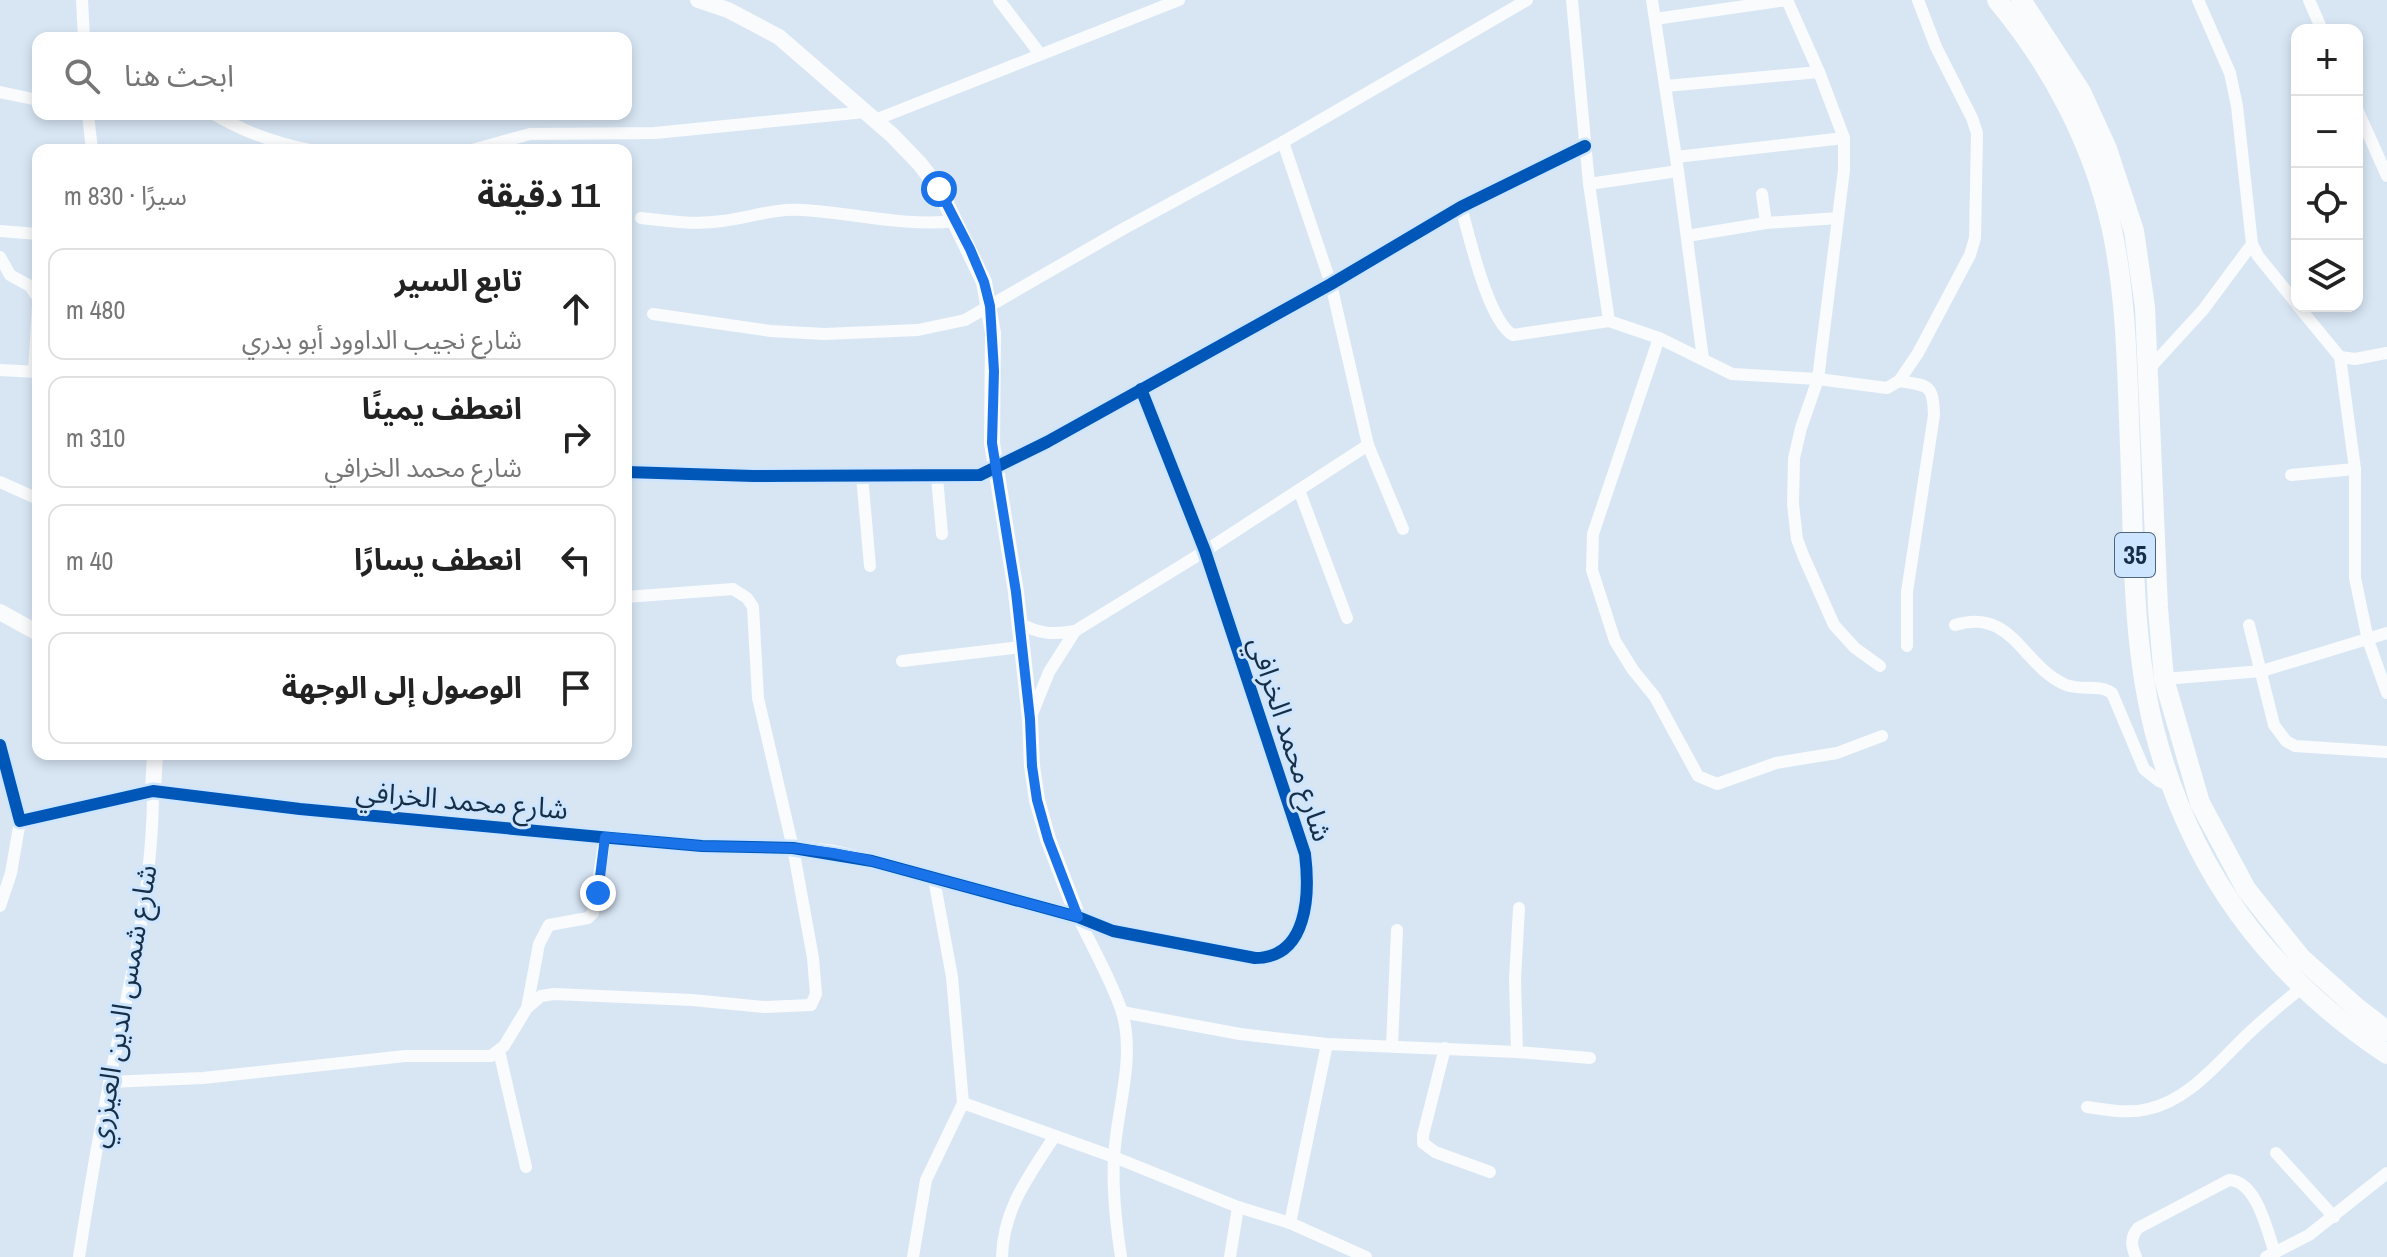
<!DOCTYPE html>
<html lang="ar">
<meta charset="utf-8">
<style>
body{margin:0;font-family:"Archivo Narrow","Noto Sans Arabic",sans-serif;background:#f2f2f2;color:#222;direction:rtl}
.controls{position:absolute;right:24px;top:24px;display:grid;overflow:hidden;border-radius:16px;box-shadow:0 4px 12px #0003}
.controls button{width:72px;height:72px;display:grid;place-items:center;padding:0;border:0;border-bottom:2px solid #e0e0e0;background:#fff;color:#222;font:40px sans-serif}
.stop{position:absolute;width:24px;height:24px;margin:-18px;border:6px solid #1a73e8;border-radius:50%;background:#fff}
.stop.end{background:#1a73e8;border-color:#fff;box-shadow:0 2px 8px #0008}
.list{margin:0;padding:0;list-style:none}
h2{display:flex;justify-content:space-between;align-items:center;height:104px;margin:0;padding:0 32px;font-size:34px}
h2 small{font-size:26px;font-weight:400;color:#767676}
.list li{display:grid;grid-template-columns:52px 1fr auto;gap:24px;align-items:center;box-sizing:border-box;height:112px;margin:0 16px 16px;padding:0 16px;border:2px solid #e0e0e0;border-radius:16px}
.list b{display:block;font-size:30px;white-space:nowrap}
.list p{margin:0;font-size:26px;white-space:nowrap;color:#767676}
.list em{font-size:26px;font-style:normal;color:#767676}
.icon{flex:none;width:44px;height:44px;fill:none;stroke:currentColor;stroke-width:2;stroke-linecap:round;stroke-linejoin:round}
.map{position:relative;flex:none;width:2387px;height:1257px;overflow:hidden;direction:ltr}
.search{position:absolute;background:#fff;box-shadow:0 4px 12px #0003;left:32px;top:32px;width:600px;height:88px;display:flex;align-items:center;gap:20px;box-sizing:border-box;padding:0 28px;border-radius:16px;color:#767676;font-size:30px}
.panel{position:absolute;background:#fff;box-shadow:0 4px 12px #0003;left:32px;top:144px;width:600px;height:616px;border-radius:16px;direction:rtl}
.map>svg:first-child{display:block}
.lines{fill:none;stroke-linecap:round;stroke-linejoin:round}
.minor{stroke:#f9fbfd;stroke-width:12}
.tertiary{stroke:#f9fbfd;stroke-width:16}
.trunk{stroke:#f9fbfd;stroke-width:20}
.cycleway-casing{stroke:#cde5ff;stroke-width:17}
.cycleway{stroke:#0057b8;stroke-width:12}
.route{stroke:#1a73e8;stroke-width:10}
.labels{text-anchor:middle;stroke-width:6;stroke-linejoin:round;paint-order:stroke}
.shield{fill:#cde5ff;stroke:#4d667e;stroke-width:2}
.shield-label{font-size:26px;font-weight:bold;fill:#162f47}
.street-label{font-size:28px;fill:#162f47;stroke:#cde5ff}
</style>
<div class="map">
<svg width="2387" height="1257" viewBox="0 0 2387 1257">
<rect width="100%" height="100%" fill="#d8e6f4"/>
<g class="lines">
<g class="minor">
<polyline points="82,0 84,38"/>
<polyline points="999,0 1040,54"/>
<polyline points="1572,0 1589,184 1609,321"/>
<polyline points="1652,0 1678,171 1703,359"/>
<polyline points="2198,0 2230,73 2237,106 2252,244 2258,256 2297,304"/>
<polyline points="2309,0 2322,30"/>
<polyline points="1655,19 1787,0 1819,72 1844,138 1844,170 1818,379 1801,428 1794,458 1793,504 1797,539 1803,555 1834,625 1855,648 1880,666"/>
<polyline points="1666,86 1819,72"/>
<polyline points="0,92 38,100"/>
<polyline points="2357,109 2387,176"/>
<polyline points="88,114 92,150"/>
<path d="M214 114C244 132 275 143 310 150"/>
<polyline points="875,120 1179,0"/>
<polyline points="1283,142 1331,284 1368,445 1403,529"/>
<polyline points="472,150 530,134 655,133 865,112"/>
<polyline points="1676,157 1844,138"/>
<polyline points="1589,184 1678,171"/>
<polyline points="1762,194 1766,223"/>
<path d="M1461 207C1469 235 1488 321 1513 335L1609 321 1659 338 1732 374 1818 379 1887 388 1899 381 1918 353 1970 255 1975 238 1977 133 1972 118 1936 47 1918 0"/>
<path d="M641 218C668 221 695 225 722 221 749 218 774 208 802 210 854 213 904 227 956 221"/>
<polyline points="0,231 38,234"/>
<polyline points="1687,236 1766,223 1838,218"/>
<polyline points="0,257 10,275 30,286 38,298"/>
<polyline points="2298,306 2340,357 2355,469 2355,578 2368,640 2387,693"/>
<polyline points="653,314 771,331 824,334 918,330 965,320 1123,229 1283,142 1527,0"/>
<polyline points="1659,338 1593,534 1592,570 1615,641 1633,670 1655,697 1698,776 1717,784 1776,763 1837,753 1882,736"/>
<polyline points="2340,357 2355,359 2387,353"/>
<polyline points="0,370 38,372"/>
<polyline points="2148,370 2203,310 2252,244"/>
<polyline points="34,372 38,305"/>
<path d="M1899 381C1928 386 1933 383 1934 415L1907 592V646"/>
<polyline points="626,472 753,476 980,475 1047,442 1331,284 1461,207 1585,146"/>
<polyline points="2291,475 2355,469"/>
<polyline points="862,476 870,566"/>
<polyline points="937,477 942,534"/>
<polyline points="0,482 38,499"/>
<polyline points="1299,490 1347,618"/>
<path d="M1019 623C1039 634 1053 635 1075 631"/>
<path d="M1955 625C2012 607 2022 665 2064 684 2080 692 2097 683 2112 693L2144 769 2159 781 2173 787"/>
<polyline points="2249,625 2274,725 2286,741 2295,746 2387,752"/>
<polyline points="902,661 1021,647"/>
<polyline points="2164,679 2262,671 2387,633"/>
<polyline points="1032,714 1049,672 1075,631 1205,551 1368,445"/>
<path d="M0 745 20 821 153 791C153 884 132 973 113 1064 100 1128 89 1192 79 1257"/>
<polyline points="0,906 11,873 20,821"/>
<path d="M1078 917 1113 931 1255 958C1308 958 1310 894 1305 854L1205 551 1141 389"/>
<path d="M1078 917C1092 947 1112 981 1122 1012 1136 1059 1116 1111 1114 1159 1112 1192 1116 1224 1121 1257"/>
<polyline points="527,1008 539,944 549,925 588,918 593,913 605,837"/>
<polyline points="1122,1012 1240,1034 1327,1044 1517,1052 1590,1058"/>
<polyline points="1392,1046 1397,930"/>
<polyline points="1445,1048 1423,1135 1423,1143 1435,1152 1490,1172"/>
<polyline points="499,1051 526,1167"/>
<polyline points="1517,1052 1515,979 1519,908"/>
<polyline points="109,1082 203,1078 405,1056 491,1056 504,1046 527,1008 541,996 554,994 692,1000 765,1007 811,1005 816,994 813,958 793,848 758,698 753,607 747,598 733,589 626,597"/>
<polyline points="963,1103 1114,1157 1238,1207 1290,1223 1366,1257"/>
<path d="M2087 1107C2107 1110 2128 1114 2148 1109 2190 1100 2220 1060 2250 1032 2266 1017 2284 1002 2301 988"/>
<polyline points="2276,1153 2334,1217"/>
<polyline points="1290,1223 1327,1044"/>
<polyline points="913,1257 926,1180 963,1103 952,977 934,879"/>
<path d="M1002 1257C1003 1209 1029 1176 1054 1137"/>
<polyline points="1230,1257 1238,1207"/>
<path d="M2136 1257C2131 1246 2130 1238 2138 1228L2229 1180C2257 1181 2267 1231 2275 1253"/>
<polyline points="2266,1257 2309,1235 2387,1173"/>
</g>
<g class="tertiary">
<polyline points="698,0 728,10 779,37 892,135 920,164 939,189 984,282 993,333 992,443 1016,592 1030,719 1032,766 1037,800 1048,839 1078,917"/>
<polyline points="0,612 38,633"/>
<polyline points="155,754 153,791 300,809 611,838 702,846 793,848 833,853 872,861 1078,917"/>
</g>
<g class="trunk">
<path d="M1997 0C2052 66 2094 145 2112 230 2127 301 2127 374 2130 446 2134 539 2131 637 2154 729 2190 869 2267 974 2387 1054"/>
<polyline points="2021,0 2081,92 2107,149 2134,231 2145,307 2158,608 2164,679 2200,803 2246,889 2301,958 2357,1008 2387,1031"/>
</g>
<defs>
<g id="cycleway">
<polyline points="626,472 753,476 980,475 1047,442 1331,284 1461,207 1585,146"/>
<path d="M0 745 20 821 153 791 300 809 611 838 702 846 793 848 872 861 1078 917 1113 931 1255 958C1308 958 1310 894 1305 854L1205 551 1141 389"/>
</g>
</defs>
<use href="#cycleway" class="cycleway-casing"/>
<use href="#cycleway" class="cycleway"/>
</g>
<g class="lines">
<polyline class="route" points="598,893 605,837 702,846 793,848 833,853 872,861 1078,917 1048,839 1037,800 1032,766 1030,719 1016,592 992,443 994,371 990,306 984,282 970,249 939,189"/>
</g>
<g class="labels">
<rect class="shield" x="2115" y="533" width="40" height="44" rx="6"/>
<g class="shield-label">
<text x="2135" y="564">35</text>
</g>
<g class="street-label">
<text transform="translate(1291 739) rotate(72)" y="10">شارع محمد الخرافي</text>
<text transform="translate(462 800) rotate(5)" y="10">شارع محمد الخرافي</text>
<text transform="translate(122 1006) rotate(-80)" y="10">شارع شمس الدين العيزري</text>
</g>
</g>
</svg>
<div class="controls">
<button>+</button>
<button>−</button>
<button><svg class="icon" aria-label="locate" viewBox="0 0 24 24"><circle cx="12" cy="12" r="6"/><path d="M12 2v4M12 18v4M2 12h4M18 12h4"/></svg></button>
<button><svg class="icon" aria-label="layers" viewBox="0 0 24 24"><path d="M12 4l9 5-9 5-9-5zM3 14l9 5 9-5"/></svg></button>
</div>
<div class="stop" style="left:939px;top:189px"></div>
<div class="stop end" style="left:598px;top:893px"></div>
<div class="search"><svg class="icon" aria-label="search" viewBox="0 0 24 24"><circle cx="10" cy="10" r="6"/><path d="M15 15l6 6"/></svg>ابحث هنا</div>
<section class="panel">
<h2>11 دقيقة<small>سيرًا · 830 m</small></h2>
<ul class="list">
<li><svg class="icon" aria-label="ahead" viewBox="0 0 24 24"><path d="M12 20V5M6 11l6-6 6 6"/></svg><div><b>تابع السير</b><p>شارع نجيب الداوود أبو بدري</p></div><em>480 m</em></li>
<li><svg class="icon" aria-label="right" viewBox="0 0 24 24"><path d="M7 20v-9h11M14 6l5 5-5 5"/></svg><div><b>انعطف يمينًا</b><p>شارع محمد الخرافي</p></div><em>310 m</em></li>
<li><svg class="icon" aria-label="left" viewBox="0 0 24 24"><path d="M17 20v-9H6M10 6l-5 5 5 5"/></svg><div><b>انعطف يسارًا</b></div><em>40 m</em></li>
<li><svg class="icon" aria-label="arrive" viewBox="0 0 24 24"><path d="M6 21V4h12l-3 4 3 4H6"/></svg><div><b>الوصول إلى الوجهة</b></div></li>
</ul>
</section>
</div>
